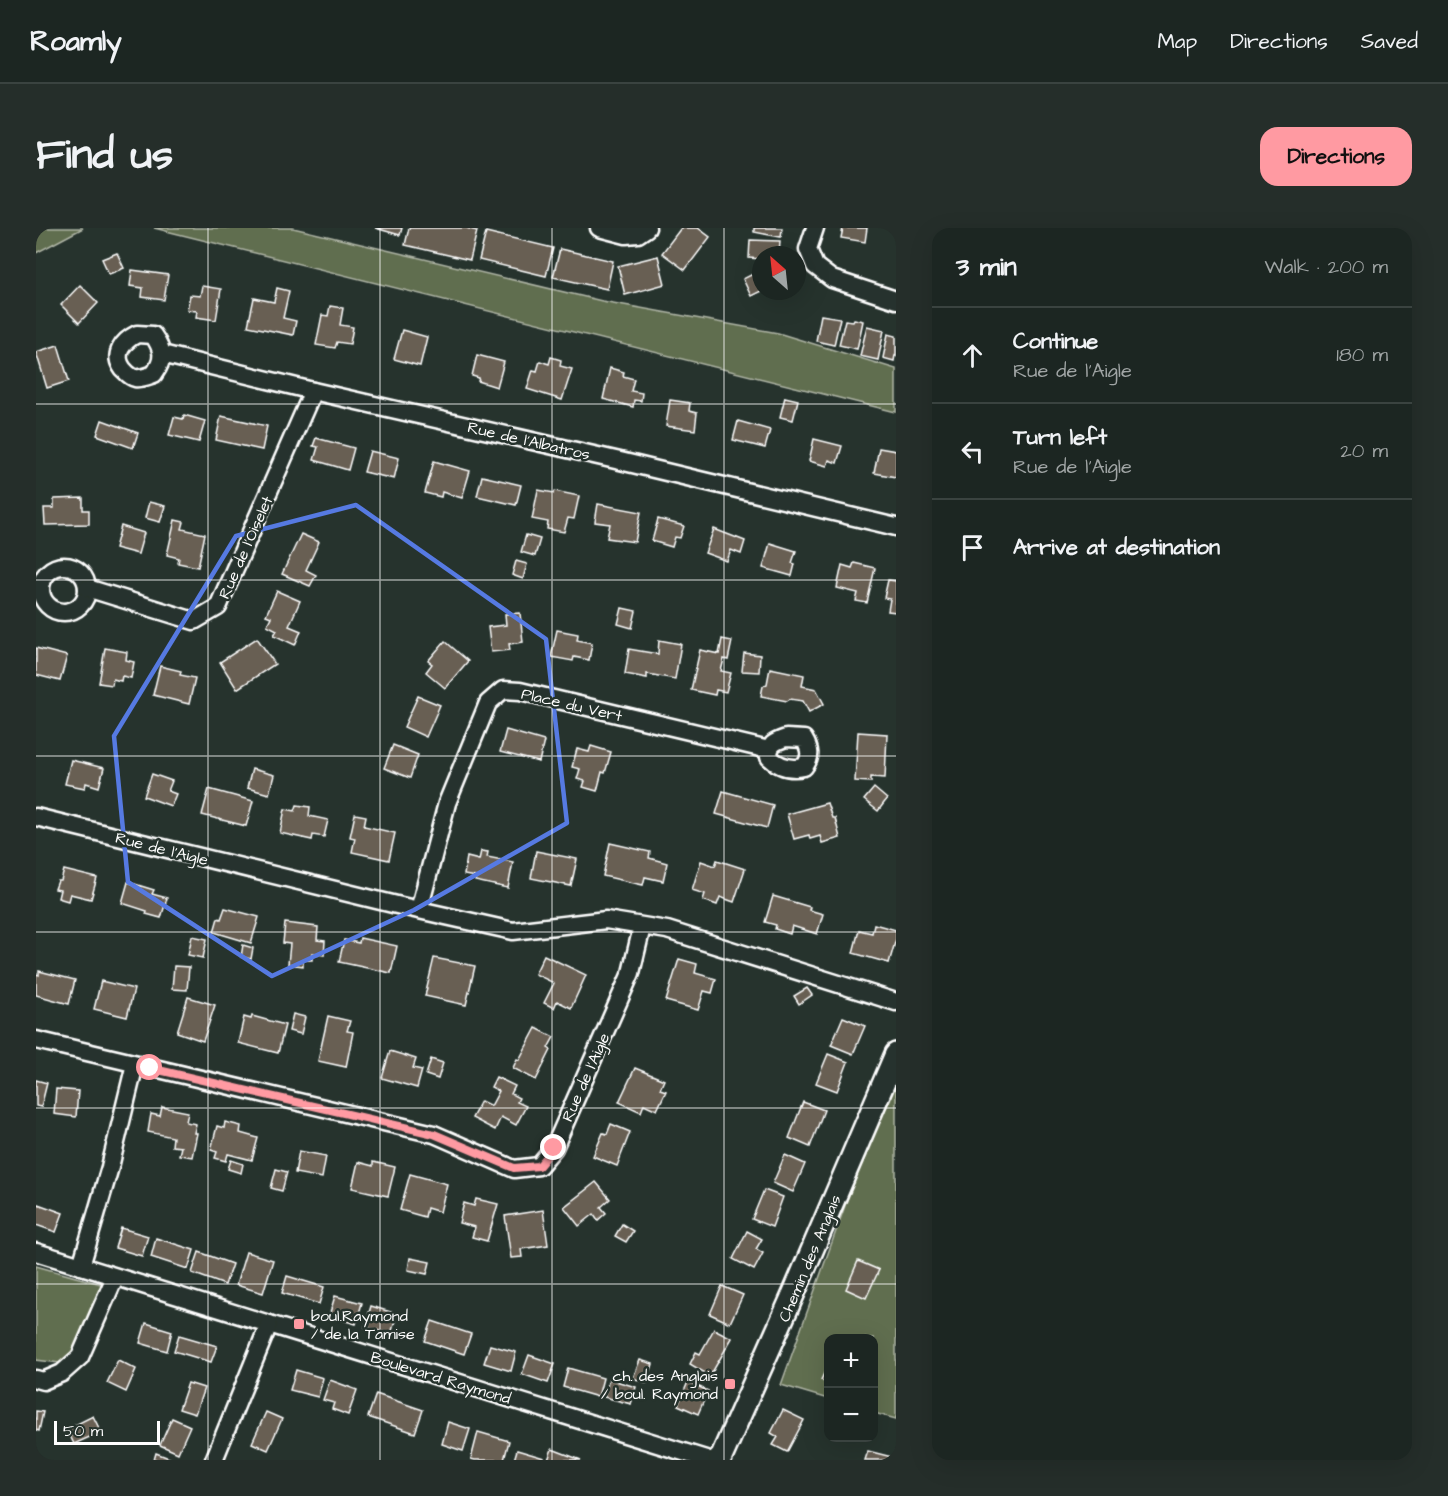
<!DOCTYPE html>
<meta charset="utf-8">
<style>
body{margin:0;font-family:"Architects Daughter",sans-serif;background:#252e2a;color:#f1f3f6}
.controls{position:absolute;right:18px;bottom:18px;display:grid;overflow:hidden;border-radius:12px;box-shadow:0 6px 24px #0002}
.controls button{width:54px;height:54px;display:grid;place-items:center;padding:0;border:0;border-bottom:2px solid #3a4340;background:#1c2622;color:#f1f3f6;font:30px sans-serif}
.compass{position:absolute;left:716px;top:18px;width:54px;height:54px;border-radius:50%;background:#1c2622;box-shadow:0 6px 24px #0002;rotate:333deg}
.scale{position:absolute;left:18px;bottom:15px;width:106px;box-sizing:border-box;padding-left:6px;border:3px solid #fff;border-top:0;font-size:16px;line-height:21px;white-space:nowrap;color:#fff;-webkit-text-stroke:4px #26332d;paint-order:stroke}
.stop{position:absolute;width:18px;height:18px;margin:-14px;border:4px solid #ff9aa2;border-radius:50%;background:#fff}
.stop.end{background:#ff9aa2;border-color:#fff;box-shadow:0 2px 6px #0008}
.list{margin:0;padding:0;list-style:none}
h2{display:flex;justify-content:space-between;align-items:center;height:78px;margin:0;padding:0 24px;font-size:26px}
h2 small{font-size:20px;font-weight:400;color:#a0a5a5}
.list li{display:grid;grid-template-columns:39px 1fr auto;gap:18px;align-items:center;box-sizing:border-box;height:96px;padding:0 24px;border-top:2px solid #3a4340}
.list b{display:block;font-size:22px;white-space:nowrap}
.list p{margin:0;font-size:20px;white-space:nowrap;color:#a0a5a5}
.list em{font-size:20px;font-style:normal;color:#a0a5a5}
.icon{flex:none;width:33px;height:33px;fill:none;stroke:currentColor;stroke-width:2;stroke-linecap:round;stroke-linejoin:round}
.map{position:relative;flex:none;width:860px;height:1232px;overflow:hidden;border-radius:18px}
header{display:flex;align-items:center;gap:36px;box-sizing:border-box;height:84px;padding:0 30px;background:#1c2622;border-bottom:2px solid #3a4340}
header strong{font-size:28px}
nav{display:flex;gap:33px;margin-inline-start:auto;font-size:21px}
.intro{display:flex;align-items:center;justify-content:space-between;box-sizing:border-box;height:144px;padding:0 36px}
h1{margin:0;font-size:42px}
.button{padding:15px 27px;border-radius:18px;background:#ff9aa2;color:#111;font-size:21px;font-weight:700}
main{display:flex;gap:36px;padding:0 36px}
aside{flex:1;background:#1c2622;border-radius:18px;box-shadow:0 6px 24px #0002}
.map>svg:first-child{display:block}
.green{fill:#616e4f;stroke:#b0b6a7;stroke-width:1.5}
.building{fill:#685e52;stroke:#fff;stroke-width:1.5}
.lines{fill:none;stroke-linecap:round;stroke-linejoin:round}
.minor-casing{stroke:#fff;stroke-width:21}
.tertiary-casing{stroke:#fff;stroke-width:26}
.minor{stroke:#26332d;stroke-width:16}
.tertiary{stroke:#26332d;stroke-width:21}
.route{stroke:#ff9aa2;stroke-width:8}
.marked{fill:none;stroke:#567ae2;stroke-width:4.5;stroke-linejoin:round}
.grid{fill:none;stroke:#fff;stroke-width:1.5;stroke-opacity:0.55}
.poi-dot{fill:#ff9aa2;stroke:#26332d;stroke-width:2}
.labels{text-anchor:middle;stroke-width:5;stroke-linejoin:round;paint-order:stroke}
.street-label{font-size:16px;fill:#fff;stroke:#26332d}
.poi-label{font-size:16px;fill:#fff;stroke:#26332d;text-anchor:start}
</style>
<header>
<strong>Roamly</strong>
<nav><a>Map</a><a>Directions</a><a>Saved</a></nav>
</header>
<div class="intro"><h1>Find us</h1><a class="button">Directions</a></div>
<main>
<div class="map">
<svg width="860" height="1232" viewBox="0 0 860 1232">
<rect width="100%" height="100%" fill="#26332d"/>
<filter id="ink" filterUnits="userSpaceOnUse"><feTurbulence type="fractalNoise" baseFrequency=".0167" numOctaves="2"/><feDisplacementMap in="SourceGraphic" scale="12" xChannelSelector="R" yChannelSelector="G"/><feConvolveMatrix kernelMatrix="1 2 1 2 8 2 1 2 1" color-interpolation-filters="sRGB"/></filter>
<g filter="url(#ink)">
<g class="green">
<polygon points="0,0 47,0 0,25"/>
<polygon points="118,0 257,0 566,73 742,105 860,141 860,184"/>
<polygon points="860,835 860,1191 838,1185 838,1110 792,1110 792,1171 745,1157"/>
<polygon points="0,1038 72,1058 32,1136 0,1132"/>
</g>
<g class="building">
<polygon points="339,0 366,0 364,7"/>
<polygon points="373,0 430,0 441,3 434,32 369,17"/>
<polygon points="645,0 662,0 674,9 649,42 626,25"/>
<polygon points="718,0 746,0 745,9 718,4"/>
<polygon points="807,0 831,0 829,14 805,10"/>
<polygon points="450,4 517,20 510,48 443,32"/>
<polygon points="714,12 744,13 743,27 725,27 725,31 713,30"/>
<polygon points="524,21 577,33 571,61 517,49"/>
<polygon points="81,25 88,40 73,46 66,31"/>
<polygon points="622,28 629,56 589,67 582,38"/>
<polygon points="96,42 132,47 128,72 106,69 107,60 94,58"/>
<polygon points="725,42 725,63 715,68 707,51"/>
<polygon points="44,57 62,75 43,95 25,77"/>
<polygon points="166,58 185,61 180,92 160,89 161,83 151,82 154,67 164,68"/>
<polygon points="241,60 253,63 247,90 260,93 257,107 212,98 218,70 238,74"/>
<polygon points="294,78 307,80 304,97 317,99 314,116 301,114 299,120 280,117 286,87 292,88"/>
<polygon points="785,87 804,90 798,117 780,113"/>
<polygon points="818,91 827,93 821,121 803,117 809,92 817,93"/>
<polygon points="831,98 848,102 842,132 824,128"/>
<polygon points="366,102 391,109 384,138 358,131"/>
<polygon points="852,106 860,108 860,128 859,127 858,133 847,130"/>
<polygon points="22,117 33,153 11,160 0,124"/>
<polygon points="441,127 468,134 461,159 442,153 443,150 436,148"/>
<polygon points="515,129 525,132 524,138 536,141 526,172 491,161 497,142 501,143 504,133 513,136"/>
<polygon points="574,140 588,144 587,148 598,151 595,163 606,165 605,173 598,172 597,179 567,171"/>
<polygon points="749,169 762,172 757,192 744,189"/>
<polygon points="634,172 654,175 653,183 661,185 659,202 630,198"/>
<polygon points="148,187 169,193 163,214 133,207 138,189 147,191"/>
<polygon points="185,188 231,198 226,222 180,212"/>
<polygon points="66,192 102,205 97,220 61,207"/>
<polygon points="702,193 734,202 729,220 697,212"/>
<polygon points="280,210 318,220 312,242 278,232 282,219 277,218"/>
<polygon points="778,211 806,218 801,235 793,232 791,238 773,233"/>
<polygon points="843,220 860,223 860,249 838,245"/>
<polygon points="334,223 363,230 358,251 328,244"/>
<polygon points="398,233 434,243 426,270 406,264 405,269 389,265"/>
<polygon points="446,248 485,257 480,277 441,268"/>
<polygon points="502,262 518,265 519,263 543,268 538,291 532,290 528,304 511,301 512,294 496,291"/>
<polygon points="47,270 47,282 53,282 53,296 9,297 8,280 18,280 18,271"/>
<polygon points="113,274 129,278 124,294 109,290"/>
<polygon points="562,276 605,284 599,314 571,310 574,296 559,294"/>
<polygon points="622,291 648,298 644,310 639,309 636,319 616,313"/>
<polygon points="139,292 148,294 146,301 169,306 162,339 142,335 143,330 131,327"/>
<polygon points="85,298 108,305 102,326 79,320"/>
<polygon points="678,301 709,313 705,326 695,322 691,333 669,325"/>
<polygon points="265,306 283,314 270,342 280,347 274,358 246,346"/>
<polygon points="490,307 504,311 499,328 485,324"/>
<polygon points="734,315 760,323 756,335 759,336 756,348 727,340"/>
<polygon points="480,333 491,336 487,351 476,347"/>
<polygon points="818,335 839,340 831,375 820,373 822,365 801,360 806,337 816,340"/>
<polygon points="852,352 860,353 860,384 852,383 854,371 848,370"/>
<polygon points="241,363 264,373 253,398 265,403 259,417 238,407 241,402 231,397 235,389 230,387"/>
<polygon points="586,380 600,383 596,400 582,396"/>
<polygon points="484,385 487,414 473,416 474,422 455,424 452,399 470,397 469,386"/>
<polygon points="521,402 542,406 541,412 556,415 553,432 538,429 537,433 515,429"/>
<polygon points="221,410 239,436 201,461 184,434"/>
<polygon points="686,411 696,413 692,432 688,431 685,443 695,445 690,464 680,462 679,467 655,462 664,422 683,426"/>
<polygon points="623,412 645,416 639,451 611,446 611,450 589,446 593,421 622,426"/>
<polygon points="409,413 432,433 409,460 390,444 396,436 392,433"/>
<polygon points="0,420 31,428 24,453 0,447"/>
<polygon points="69,420 91,424 90,432 98,434 95,450 86,448 85,453 77,451 76,457 63,455"/>
<polygon points="708,425 724,427 723,444 706,443"/>
<polygon points="124,438 145,443 144,447 159,450 153,476 117,467"/>
<polygon points="734,440 768,447 766,458 780,461 788,476 773,484 767,473 754,471 751,473 725,468 727,458 731,456"/>
<polygon points="382,468 404,477 390,509 368,499"/>
<polygon points="470,502 508,513 503,534 464,524"/>
<polygon points="822,504 851,506 849,550 835,549 835,554 819,553"/>
<polygon points="357,517 382,527 374,550 348,540"/>
<polygon points="555,518 575,524 569,545 566,544 561,563 547,559 549,553 541,551 544,541 536,539 541,521 553,524"/>
<polygon points="35,532 68,540 63,559 50,555 49,560 29,556"/>
<polygon points="216,541 238,547 233,566 211,560"/>
<polygon points="116,546 136,553 132,563 140,566 135,578 108,568"/>
<polygon points="838,560 851,571 842,583 828,572"/>
<polygon points="173,561 217,573 210,598 166,587"/>
<polygon points="687,563 737,577 731,600 680,586"/>
<polygon points="791,575 796,590 799,590 804,610 786,615 784,608 774,611 773,607 758,611 751,586"/>
<polygon points="261,577 274,579 273,588 292,592 288,609 277,607 276,612 244,605 249,581 259,583"/>
<polygon points="319,586 330,588 328,598 359,605 353,632 316,624 319,610 314,609"/>
<polygon points="574,615 614,624 613,630 631,635 627,653 609,649 607,657 567,648"/>
<polygon points="445,623 452,624 451,629 477,634 472,660 439,653 439,649 428,647 431,629 443,632"/>
<polygon points="500,623 541,631 535,658 495,650"/>
<polygon points="681,632 709,641 698,674 684,669 681,677 667,672 669,666 656,662 665,633 679,638"/>
<polygon points="28,642 61,650 55,671 34,666 32,673 22,670 24,662 19,661 22,653 25,653"/>
<polygon points="92,654 118,662 116,666 131,670 125,690 110,686 111,683 86,675"/>
<polygon points="737,668 774,679 773,682 787,686 781,706 756,698 754,706 739,701 740,697 729,694"/>
<polygon points="189,680 223,689 215,715 178,704 182,690 185,691"/>
<polygon points="249,695 282,699 281,712 289,713 288,727 276,725 276,732 267,732 267,738 252,736 254,716 247,715"/>
<polygon points="838,696 860,702 860,711 853,735 817,725 823,702 836,705"/>
<polygon points="156,708 171,711 167,730 152,727"/>
<polygon points="324,710 361,718 355,745 303,734 308,712 323,715"/>
<polygon points="207,717 217,720 215,731 205,729"/>
<polygon points="508,727 550,747 535,780 521,773 518,780 508,775 518,755 499,746"/>
<polygon points="398,730 439,738 430,777 389,768"/>
<polygon points="643,731 661,736 659,745 680,751 676,765 668,763 662,782 630,773"/>
<polygon points="138,738 153,739 151,762 136,761"/>
<polygon points="3,743 39,752 33,776 0,767 0,746 3,747"/>
<polygon points="65,753 98,761 91,789 58,781"/>
<polygon points="771,760 776,767 763,776 758,768"/>
<polygon points="152,769 179,777 167,813 141,804"/>
<polygon points="257,786 269,789 265,806 253,803"/>
<polygon points="216,788 249,797 242,825 202,815 208,789 215,791"/>
<polygon points="292,788 314,793 311,803 317,804 310,839 282,833"/>
<polygon points="807,789 829,798 817,826 795,817"/>
<polygon points="500,800 518,809 512,820 515,822 500,852 477,840 481,831 483,832"/>
<polygon points="354,823 380,831 377,840 386,842 381,860 346,850"/>
<polygon points="792,826 812,834 801,863 780,855"/>
<polygon points="395,831 407,835 402,851 390,847"/>
<polygon points="599,840 628,852 624,861 630,863 621,882 608,876 605,884 583,874"/>
<polygon points="460,849 479,858 475,866 483,870 481,874 490,878 480,897 465,889 459,902 436,890 445,873 455,878 463,863 455,859"/>
<polygon points="0,852 11,855 5,879 0,878"/>
<polygon points="20,861 42,863 40,889 18,886"/>
<polygon points="767,874 788,882 774,919 753,910"/>
<polygon points="126,879 152,884 150,894 160,896 158,905 161,905 156,929 143,927 145,919 136,918 137,909 112,904 115,886 124,888"/>
<polygon points="189,894 205,898 204,905 222,910 216,932 192,926 190,933 179,930 181,924 175,922 181,898 188,900"/>
<polygon points="575,896 594,904 581,938 557,928 567,905 571,906"/>
<polygon points="263,923 290,928 286,950 259,945"/>
<polygon points="749,927 769,936 757,964 737,955"/>
<polygon points="195,932 207,936 205,945 192,941"/>
<polygon points="322,934 337,938 337,934 359,939 352,968 316,960"/>
<polygon points="240,941 251,944 246,963 235,960"/>
<polygon points="374,946 411,956 404,984 391,980 389,989 364,982"/>
<polygon points="560,954 574,971 565,979 570,985 562,992 558,986 543,998 528,979"/>
<polygon points="728,962 747,969 736,999 716,991"/>
<polygon points="440,971 462,976 451,1013 436,1009 439,999 423,995 428,975 438,978"/>
<polygon points="2,976 27,985 20,1004 0,997 0,982"/>
<polygon points="507,982 512,1017 485,1021 486,1029 475,1030 469,988"/>
<polygon points="586,996 597,1003 590,1014 579,1008"/>
<polygon points="85,1000 112,1008 106,1028 79,1020"/>
<polygon points="711,1003 726,1011 720,1021 727,1025 718,1042 697,1031"/>
<polygon points="120,1010 158,1022 152,1041 115,1029"/>
<polygon points="163,1024 196,1036 189,1057 156,1045"/>
<polygon points="210,1024 237,1032 227,1065 200,1057"/>
<polygon points="374,1030 394,1034 391,1046 372,1042"/>
<polygon points="822,1033 843,1042 830,1070 810,1061"/>
<polygon points="251,1048 288,1059 283,1076 246,1065"/>
<polygon points="686,1058 707,1067 694,1095 674,1086"/>
<polygon points="299,1068 326,1075 320,1096 293,1088"/>
<polygon points="335,1078 361,1086 355,1106 329,1099"/>
<polygon points="396,1093 435,1106 428,1126 389,1113"/>
<polygon points="110,1095 136,1103 131,1123 104,1115"/>
<polygon points="678,1101 696,1110 674,1148 654,1136 660,1124 664,1126"/>
<polygon points="143,1107 181,1118 175,1134 138,1123"/>
<polygon points="454,1117 480,1124 475,1143 448,1135"/>
<polygon points="493,1127 519,1136 512,1155 486,1146"/>
<polygon points="82,1132 100,1141 90,1164 71,1155"/>
<polygon points="604,1132 617,1136 611,1155 597,1150"/>
<polygon points="792,1137 792,1156 785,1152"/>
<polygon points="532,1140 567,1150 562,1169 527,1159"/>
<polygon points="260,1142 287,1150 282,1169 254,1162"/>
<polygon points="573,1151 600,1159 595,1176 568,1169"/>
<polygon points="294,1152 321,1162 312,1187 296,1181 298,1175 287,1172"/>
<polygon points="652,1154 672,1163 662,1186 642,1177"/>
<polygon points="152,1155 168,1160 159,1186 143,1181"/>
<polygon points="340,1166 387,1182 379,1205 332,1189"/>
<polygon points="747,1182 768,1192 751,1224 737,1217 742,1209 735,1205"/>
<polygon points="0,1183 7,1184 3,1203 0,1202"/>
<polygon points="230,1184 246,1191 232,1222 216,1215"/>
<polygon points="57,1188 65,1204 38,1216 31,1201"/>
<polygon points="136,1190 154,1198 142,1225 124,1217"/>
<polygon points="412,1194 434,1201 427,1223 406,1216"/>
<polygon points="442,1204 473,1213 468,1232 439,1232 435,1231"/>
<polygon points="516,1221 545,1232 512,1232"/>
<polygon points="481,1222 508,1230 507,1232 478,1232"/>
<polygon points="832,1223 860,1230 860,1232 829,1232"/>
<polygon points="120,1225 138,1232 118,1232"/>
</g>
<g class="lines">
<defs>
<g id="minor">
<polyline points="563,0 590,7 602,6 611,0"/>
<polyline points="779,0 772,21 779,38 796,51 860,72"/>
<path d="M101 106 117 107C127 121 129 131 118 146 112 148 106 151 99 150 94 149 91 145 87 141 76 126 87 113 101 106Z"/>
<polyline points="126,126 277,163 584,233 860,299"/>
<circle cx="28" cy="361" r="23"/>
<polyline points="51,360 158,393 182,379 277,163"/>
<path d="M750 510 768 511C774 521 776 529 768 539 754 542 743 539 733 529 733 516 738 514 750 510Z"/>
<polyline points="0,589 365,678 477,703 570,692 631,702 860,774"/>
<polyline points="383,682 411,575 452,475 467,462 484,463 733,522"/>
<polyline points="0,812 398,906 478,941 503,938 518,920 595,745 606,699"/>
<polyline points="0,1024 673,1232"/>
<polyline points="45,1038 74,939 99,836"/>
<polyline points="0,1151 7,1153 26,1145 44,1129 79,1049"/>
<polyline points="178,1232 233,1096"/>
</g>
<polyline id="tertiary" points="684,1232 757,1067 860,826"/>
</defs>
<use href="#minor" class="minor-casing"/>
<use href="#tertiary" class="tertiary-casing"/>
<use href="#minor" class="minor"/>
<use href="#tertiary" class="tertiary"/>
</g>
</g>
<g class="lines" filter="url(#ink)">
<polyline class="route" points="114,840 398,906 478,940 503,938 518,920"/>
</g>
<path class="marked" d="M320 277 510 411 531 595 378 682 236 748 92 654 78 508 200 308Z"/>
<path class="grid" d="M172 0V1232M344 0V1232M516 0V1232M688 0V1232M0 176H860M0 352H860M0 528H860M0 704H860M0 880H860M0 1056H860"/>
<g class="poi-dot">
<rect x="257" y="1090" width="12" height="12" rx="3"/>
<rect x="688" y="1150" width="12" height="12" rx="3"/>
</g>
<g class="labels">
<g class="street-label">
<text transform="translate(493 212) rotate(13)" y="6">Rue de l'Albatros</text>
<text transform="translate(209 319) rotate(-66)" y="6">Rue de l'Oiselet</text>
<text transform="translate(536 476) rotate(13)" y="6">Place du Vert</text>
<text transform="translate(126 620) rotate(14)" y="6">Rue de l'Aigle</text>
<text transform="translate(549 849) rotate(-66)" y="6">Rue de l'Aigle</text>
<text transform="translate(773 1030) rotate(-67)" y="6">Chemin des Anglais</text>
<text transform="translate(405 1149) rotate(17)" y="6">Boulevard Raymond</text>
</g>
<g class="poi-label">
<text x="275" y="1093">boul.Raymond<tspan x="275" dy="18">/ de la Tamise</tspan></text>
<text x="682" y="1153" text-anchor="end">ch. des Anglais<tspan x="682" dy="18">/ boul. Raymond</tspan></text>
</g>
</g>
</svg>
<div class="controls">
<button>+</button>
<button>−</button>
</div>
<svg class="compass" viewBox="-18 -18 36 36"><path d="M0-13l5 13h-10z" fill="#e53935"/><path d="M0 13l5-13h-10z" fill="#a0a5a5"/></svg>
<div class="scale">50 m</div>
<div class="stop" style="left:114px;top:840px"></div>
<div class="stop end" style="left:518px;top:920px"></div>
</div>
<aside>
<h2>3 min<small>Walk · 200 m</small></h2>
<ul class="list">
<li><svg class="icon" aria-label="ahead" viewBox="0 0 24 24"><path d="M12 20V5M6 11l6-6 6 6"/></svg><div><b>Continue</b><p>Rue de l'Aigle</p></div><em>180 m</em></li>
<li><svg class="icon" aria-label="left" viewBox="0 0 24 24"><path d="M17 20v-9H6M10 6l-5 5 5 5"/></svg><div><b>Turn left</b><p>Rue de l'Aigle</p></div><em>20 m</em></li>
<li><svg class="icon" aria-label="arrive" viewBox="0 0 24 24"><path d="M6 21V4h12l-3 4 3 4H6"/></svg><div><b>Arrive at destination</b></div></li>
</ul>
</aside>
</main>
